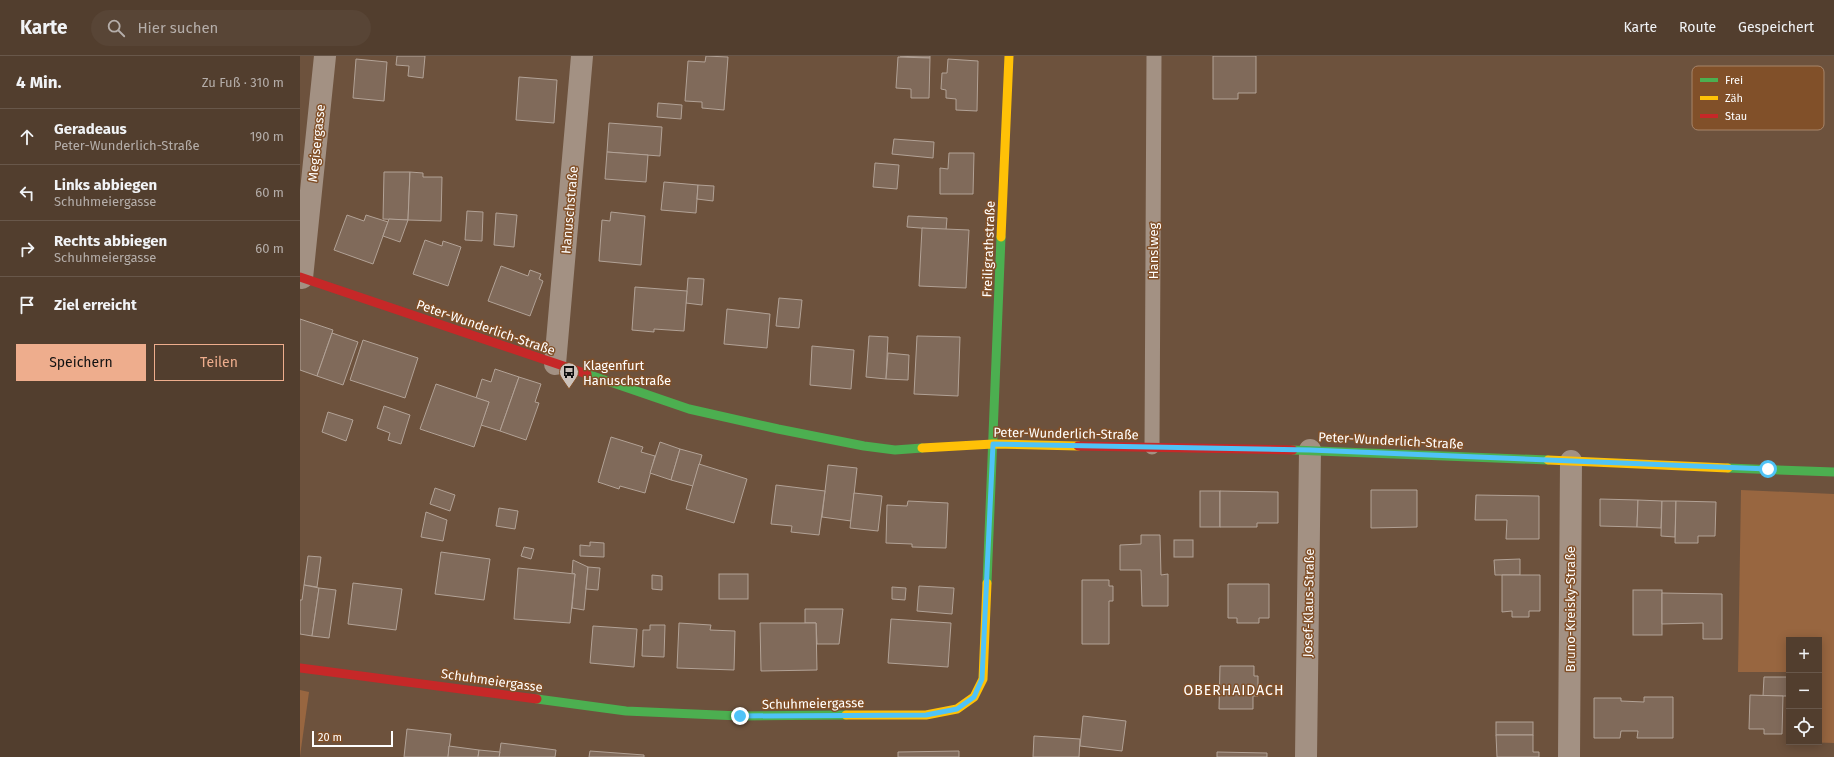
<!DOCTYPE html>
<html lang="de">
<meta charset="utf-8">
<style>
body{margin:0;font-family:"Fira Sans",sans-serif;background:#584536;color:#f1f3f6}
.controls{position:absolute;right:12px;bottom:12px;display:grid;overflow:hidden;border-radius:0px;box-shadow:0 2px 10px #0003}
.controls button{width:36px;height:36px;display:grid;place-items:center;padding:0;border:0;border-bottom:1px solid #68574a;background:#523e2e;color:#f1f3f6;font:20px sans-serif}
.scale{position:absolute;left:12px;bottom:10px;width:81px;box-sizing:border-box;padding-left:4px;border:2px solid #fff;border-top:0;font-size:11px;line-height:14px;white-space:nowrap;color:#fff;-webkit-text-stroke:3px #815029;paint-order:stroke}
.stop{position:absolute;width:12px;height:12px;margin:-9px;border:3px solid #4fc3f7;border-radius:50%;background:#fff}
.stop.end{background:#4fc3f7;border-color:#fff;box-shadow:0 1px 4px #0008}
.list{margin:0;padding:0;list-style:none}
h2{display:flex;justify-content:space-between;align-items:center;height:52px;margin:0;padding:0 16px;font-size:17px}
h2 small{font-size:13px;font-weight:400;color:#b5aeaa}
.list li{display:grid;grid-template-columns:26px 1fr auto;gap:12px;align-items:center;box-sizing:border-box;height:56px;padding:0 16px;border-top:1px solid #68574a}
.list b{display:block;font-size:15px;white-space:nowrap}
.list p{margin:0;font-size:13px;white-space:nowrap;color:#b5aeaa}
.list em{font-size:13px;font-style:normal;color:#b5aeaa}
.actions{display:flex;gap:8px;padding:12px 16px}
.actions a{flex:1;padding:9px 0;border:1px solid #eead8d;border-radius:0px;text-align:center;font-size:14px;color:#eead8d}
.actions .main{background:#eead8d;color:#111}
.icon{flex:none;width:22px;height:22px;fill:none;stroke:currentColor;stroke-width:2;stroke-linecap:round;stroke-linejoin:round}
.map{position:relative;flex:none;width:1534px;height:701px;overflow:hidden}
header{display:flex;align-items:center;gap:24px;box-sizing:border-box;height:56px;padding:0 20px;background:#523e2e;border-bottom:1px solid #68574a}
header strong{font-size:19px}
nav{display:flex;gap:22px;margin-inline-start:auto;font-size:14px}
.search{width:280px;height:36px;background:#584536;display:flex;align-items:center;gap:10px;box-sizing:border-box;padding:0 14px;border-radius:22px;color:#b5aeaa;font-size:15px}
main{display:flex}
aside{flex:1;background:#523e2e}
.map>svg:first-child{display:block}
.green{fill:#986640}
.building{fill:#806a5a;stroke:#b2a296}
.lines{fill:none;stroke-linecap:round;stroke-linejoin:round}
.lane{stroke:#a39183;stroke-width:15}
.street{stroke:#a39183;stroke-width:22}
.fast{stroke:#4caf50;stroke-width:9}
.slow{stroke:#ffc107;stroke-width:9}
.jam{stroke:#c62828;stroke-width:9}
.route{stroke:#4fc3f7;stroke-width:5}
.labels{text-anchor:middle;stroke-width:3;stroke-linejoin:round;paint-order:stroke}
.street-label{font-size:13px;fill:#fff;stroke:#815029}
.poi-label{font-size:13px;fill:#fff;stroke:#815029;text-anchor:start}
.neighbourhood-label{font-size:14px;letter-spacing:1px;fill:#fff;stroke:#815029}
.key{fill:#815029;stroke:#a78469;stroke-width:1}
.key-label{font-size:11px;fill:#fff}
</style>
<header>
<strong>Karte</strong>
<div class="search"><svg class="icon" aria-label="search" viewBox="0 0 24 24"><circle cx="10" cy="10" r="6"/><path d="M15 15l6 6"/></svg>Hier suchen</div>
<nav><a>Karte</a><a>Route</a><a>Gespeichert</a></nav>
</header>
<main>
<aside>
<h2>4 Min.<small>Zu Fuß · 310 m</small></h2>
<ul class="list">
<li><svg class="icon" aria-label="ahead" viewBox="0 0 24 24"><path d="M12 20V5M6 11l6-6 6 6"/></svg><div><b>Geradeaus</b><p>Peter-Wunderlich-Straße</p></div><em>190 m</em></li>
<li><svg class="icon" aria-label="left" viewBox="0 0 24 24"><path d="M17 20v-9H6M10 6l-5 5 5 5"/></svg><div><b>Links abbiegen</b><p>Schuhmeiergasse</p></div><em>60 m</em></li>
<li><svg class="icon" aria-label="right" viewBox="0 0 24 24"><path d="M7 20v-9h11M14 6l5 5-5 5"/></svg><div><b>Rechts abbiegen</b><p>Schuhmeiergasse</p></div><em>60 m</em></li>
<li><svg class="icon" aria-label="arrive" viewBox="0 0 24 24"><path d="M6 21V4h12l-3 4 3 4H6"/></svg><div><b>Ziel erreicht</b></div></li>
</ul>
<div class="actions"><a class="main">Speichern</a><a>Teilen</a></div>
</aside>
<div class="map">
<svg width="1534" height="701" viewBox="0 0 1534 701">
<rect width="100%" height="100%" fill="#6d523d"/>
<g class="green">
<polygon points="1441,434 1534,438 1534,687 1502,686 1519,686 1519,584 1489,584 1489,616 1438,616"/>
<polygon points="0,634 9,636 0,700"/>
</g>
<g class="building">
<polygon points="97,0 125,0 123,22 108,20 109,10 96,9"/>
<polygon points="406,0 428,1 424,54 402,52 402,46 385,45 388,5 405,6"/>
<polygon points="600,0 630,0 630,2"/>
<polygon points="913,0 956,0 956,37 938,37 938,43 913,43"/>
<polygon points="598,1 630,2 629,42 611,42 611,33 596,32"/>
<polygon points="56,3 87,6 84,45 53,42"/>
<polygon points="648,3 678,5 677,55 656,54 656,43 646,42 646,34 641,33 642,17 647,17"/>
<polygon points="219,21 257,24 254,67 216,64"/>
<polygon points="358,47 382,49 381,63 357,61"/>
<polygon points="309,67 362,71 360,100 307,96"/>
<polygon points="594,83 634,86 633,102 592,98"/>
<polygon points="307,96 348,99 346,126 305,123"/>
<polygon points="649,97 674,97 673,138 640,138 640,112 648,113"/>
<polygon points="575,107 599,109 597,133 573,131"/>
<polygon points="84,116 110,116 108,164 83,163"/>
<polygon points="110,116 123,117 123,121 142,121 141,165 108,164"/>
<polygon points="364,126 398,129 396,157 361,154"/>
<polygon points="398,129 414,130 413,145 397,143"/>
<polygon points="167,155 183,156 182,185 165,184"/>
<polygon points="311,156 345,160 341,209 299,205 302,164 310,165"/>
<polygon points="196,157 217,159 214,191 194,189"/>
<polygon points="47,159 64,165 66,159 88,166 73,208 34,194"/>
<polygon points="608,160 647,162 646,174 607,171"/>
<polygon points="89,163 108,164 100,186 83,180"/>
<polygon points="622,172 669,174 666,232 619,230"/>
<polygon points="125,184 142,190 143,185 161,191 148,230 113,218"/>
<polygon points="201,210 228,220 230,214 241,218 239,223 243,225 230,260 188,245"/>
<polygon points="388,222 404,223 402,249 386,247"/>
<polygon points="335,231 387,235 384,275 354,273 354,276 332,274"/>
<polygon points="479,242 502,244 499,272 476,270"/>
<polygon points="427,253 470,258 467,292 424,288"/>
<polygon points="0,263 33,274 17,320 0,314"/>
<polygon points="32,277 58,286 43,329 17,320"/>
<polygon points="569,280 588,281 586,323 566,321"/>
<polygon points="617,280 660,281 658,340 614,338"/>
<polygon points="63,284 118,302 105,342 50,324"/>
<polygon points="512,290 554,294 551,333 510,329"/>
<polygon points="588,297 609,299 608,324 586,323"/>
<polygon points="195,313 219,321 200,375 181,369 189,346 176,342 182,323 191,326"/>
<polygon points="219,321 241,328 235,346 239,347 226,384 200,375"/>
<polygon points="136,328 189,346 174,391 120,373"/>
<polygon points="84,350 110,359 101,388 88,384 90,377 77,372"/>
<polygon points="28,356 53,364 46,385 22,376"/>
<polygon points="311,381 343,391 341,396 355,400 345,437 320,430 319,433 298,426"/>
<polygon points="360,386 380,393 371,424 350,417"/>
<polygon points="380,393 402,399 393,430 371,424"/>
<polygon points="399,408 447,423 434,467 386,453"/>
<polygon points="528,409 557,412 551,465 522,461"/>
<polygon points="476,429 525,435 519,479 491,476 492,470 471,468"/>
<polygon points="135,432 155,439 150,455 130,448"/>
<polygon points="1071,434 1117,434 1117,471 1071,472"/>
<rect x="900" y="435" width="20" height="36"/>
<polygon points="920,435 978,436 978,467 957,467 957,471 920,471"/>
<polygon points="554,437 582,440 578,475 550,472"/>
<polygon points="1176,439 1239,440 1239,483 1206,483 1207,464 1175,464"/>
<polygon points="1300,443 1338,444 1337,471 1300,470"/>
<polygon points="1338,444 1362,445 1361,472 1337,471"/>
<polygon points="608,445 648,447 646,492 612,491 612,488 586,487 587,449 607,450"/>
<polygon points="1362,445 1376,445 1375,481 1361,480"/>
<polygon points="1376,445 1416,446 1415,480 1398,480 1398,487 1375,487"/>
<polygon points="199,452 218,455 215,473 196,470"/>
<polygon points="126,456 147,464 143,485 121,481"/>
<polygon points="841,479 860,479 861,519 868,518 868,550 842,550 841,514 820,514 820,489 841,488"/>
<rect x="874" y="484" width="19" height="17"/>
<polygon points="290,486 304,487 304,501 280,500 280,489 290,490"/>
<polygon points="224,491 234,493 231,503 221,500"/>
<polygon points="141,496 190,503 184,544 135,538"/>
<polygon points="8,500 21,501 17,531 4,529"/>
<polygon points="1220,503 1220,519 1195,519 1194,504"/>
<polygon points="273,504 288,511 284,554 272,552 275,518 272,517"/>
<polygon points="288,511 300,512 298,534 286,533"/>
<polygon points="218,512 275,518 270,567 214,563"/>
<rect x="419" y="518" width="29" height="25"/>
<polygon points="352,519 362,520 362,534 352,533"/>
<polygon points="1202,519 1240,519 1240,555 1229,555 1229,561 1212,561 1212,555 1202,556"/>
<polygon points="782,524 809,524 809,530 813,530 813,545 809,545 809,588 782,588"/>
<polygon points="53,527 102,533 96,574 48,568"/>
<polygon points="928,528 969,528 969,562 959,562 959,567 937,567 937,562 928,562"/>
<polygon points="4,529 19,532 12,580 0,578 0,544 2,544"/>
<polygon points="619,530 654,532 652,558 617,555"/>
<polygon points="592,531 606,532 605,544 592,543"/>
<polygon points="19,532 36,534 29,582 12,580"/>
<rect x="1333" y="534" width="29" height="45"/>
<polygon points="1362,537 1422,538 1422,583 1403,583 1403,567 1362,568"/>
<polygon points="505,553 543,553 539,588 517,588 516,567 505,567"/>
<polygon points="591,563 651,567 648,611 588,607"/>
<polygon points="379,567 411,569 410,574 435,575 434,614 377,612"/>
<polygon points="460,567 516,567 517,614 461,615"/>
<polygon points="350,569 365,569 364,601 342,600 343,574 350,574"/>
<polygon points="293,570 337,573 334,611 290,607"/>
<polygon points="920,610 954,610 954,620 958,620 958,640 953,640 953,653 919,653"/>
<polygon points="1464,621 1489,621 1489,640 1463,640"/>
<polygon points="1450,639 1483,640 1482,678 1464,678 1464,673 1449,673"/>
<polygon points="1344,641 1373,641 1373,682 1337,682 1338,675 1321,675 1320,682 1294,682 1294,642 1321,642 1321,645 1344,646"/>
<polygon points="783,660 826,665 822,695 780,690"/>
<rect x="1196" y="666" width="37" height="13"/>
<polygon points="107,673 151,678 148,701 104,701"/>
<polygon points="1196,679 1233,679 1233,696 1239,696 1239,701 1197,701"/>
<polygon points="734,680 780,683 779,701 733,701"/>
<polygon points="201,687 256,694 255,701 199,701"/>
<polygon points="149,690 179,694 178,701 148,701"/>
<polygon points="179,694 200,696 199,701 178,701"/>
<polygon points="290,695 344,699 344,701 289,701"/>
<polygon points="659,695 659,701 598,701 598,696"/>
<polygon points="917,696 967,697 967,701 917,701"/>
</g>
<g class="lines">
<polyline class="lane" points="852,391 854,0"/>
<g class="street">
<polyline points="2,222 25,0"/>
<polyline points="255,308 282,0"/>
<polyline points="1006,701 1010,394"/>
<polyline points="1269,701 1271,405"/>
</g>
<g class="fast">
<polyline points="287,318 389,353 478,373 564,390 595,394 622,392"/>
<polyline points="993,394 1248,404"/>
<polyline points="1428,412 1534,416"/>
<polyline points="687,527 701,181"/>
<polyline points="237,643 326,655 440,660 546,659"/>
</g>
<g class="slow">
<polyline points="701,181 709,0"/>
<polyline points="622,392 693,388 778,390"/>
<polyline points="1248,404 1428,412"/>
<polyline points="546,659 626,659 657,653 674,641 683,623 687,527"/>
</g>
<g class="jam">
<polyline points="0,221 287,318"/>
<polyline points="778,390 993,394"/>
<polyline points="0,612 237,643"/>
</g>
</g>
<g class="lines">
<polyline class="route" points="440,660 626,659 657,653 674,641 682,623 693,388 1010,394 1468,413"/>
</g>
<defs>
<symbol id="bus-pin" viewBox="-11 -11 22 30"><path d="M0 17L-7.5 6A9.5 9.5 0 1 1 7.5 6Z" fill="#ccc2bb" stroke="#815029"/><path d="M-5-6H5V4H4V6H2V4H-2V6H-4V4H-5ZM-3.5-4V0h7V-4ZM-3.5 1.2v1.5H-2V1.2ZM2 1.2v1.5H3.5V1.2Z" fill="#111"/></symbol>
</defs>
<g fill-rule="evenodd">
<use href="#bus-pin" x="258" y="305" width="22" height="30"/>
</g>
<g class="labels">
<g class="street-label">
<text transform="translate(16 87) rotate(-84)" y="5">Megisergasse</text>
<text transform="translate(269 154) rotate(-85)" y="5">Hanuschstraße</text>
<text transform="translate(688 193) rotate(-88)" y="5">Freiligrathstraße</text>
<text transform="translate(853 195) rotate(-90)" y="5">Hanslweg</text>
<text transform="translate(186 271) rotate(19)" y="5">Peter-Wunderlich-Straße</text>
<text transform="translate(766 377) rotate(1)" y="5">Peter-Wunderlich-Straße</text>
<text transform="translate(1091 384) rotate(3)" y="5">Peter-Wunderlich-Straße</text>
<text transform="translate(1008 547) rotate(-89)" y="5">Josef-Klaus-Straße</text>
<text transform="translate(1270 553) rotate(-90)" y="5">Bruno-Kreisky-Straße</text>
<text transform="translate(192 624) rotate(8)" y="5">Schuhmeiergasse</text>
<text transform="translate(513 647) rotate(-1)" y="5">Schuhmeiergasse</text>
</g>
<g class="poi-label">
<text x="283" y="314">Klagenfurt<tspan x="283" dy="15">Hanuschstraße</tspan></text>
</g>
<g class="neighbourhood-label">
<text x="934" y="639">OBERHAIDACH</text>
</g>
</g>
<rect x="1392" y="10" width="132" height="64" rx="6" class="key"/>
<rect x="1400" y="22" width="18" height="4" fill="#4caf50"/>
<rect x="1400" y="40" width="18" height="4" fill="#ffc107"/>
<rect x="1400" y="58" width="18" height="4" fill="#c62828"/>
<g class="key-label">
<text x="1425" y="28">Frei</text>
<text x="1425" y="46">Zäh</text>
<text x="1425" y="64">Stau</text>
</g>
</svg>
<div class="controls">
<button>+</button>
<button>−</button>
<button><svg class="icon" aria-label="locate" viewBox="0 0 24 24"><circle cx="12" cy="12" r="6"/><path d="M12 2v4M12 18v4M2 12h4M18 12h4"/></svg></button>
</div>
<div class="scale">20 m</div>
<div class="stop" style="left:1468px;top:413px"></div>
<div class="stop end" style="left:440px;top:660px"></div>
</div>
</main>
